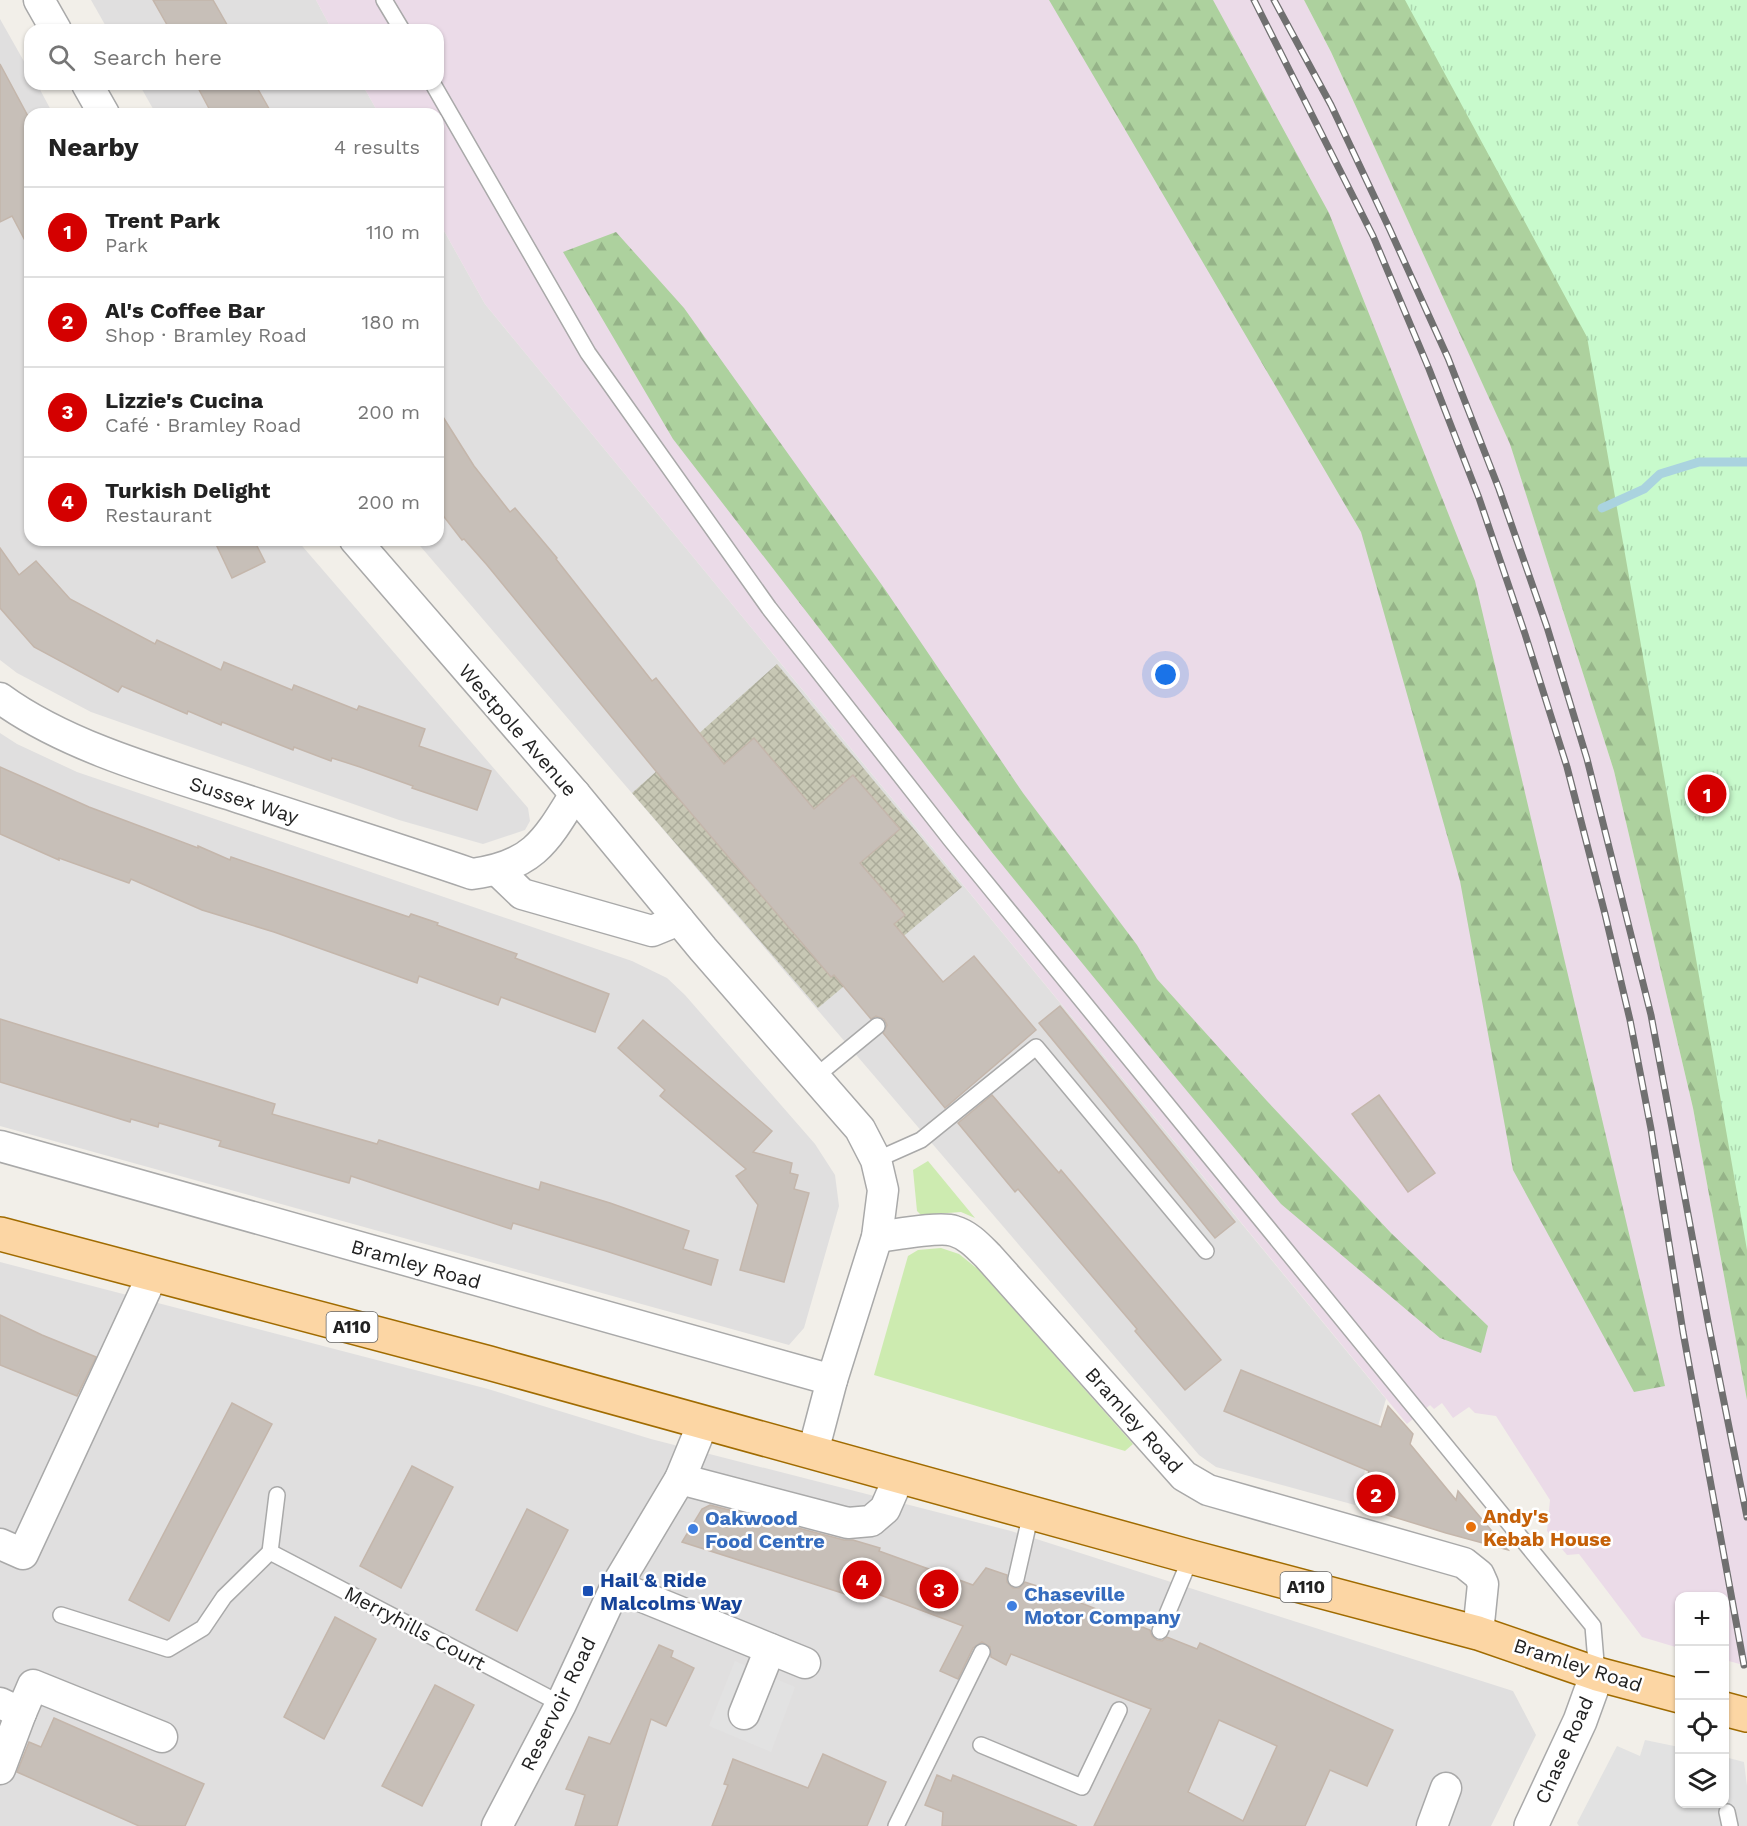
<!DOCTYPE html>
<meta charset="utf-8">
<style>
body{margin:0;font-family:"Work Sans",sans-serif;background:#f6f6f6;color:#222}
.controls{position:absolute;right:18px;bottom:18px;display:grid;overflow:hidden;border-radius:12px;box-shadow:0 2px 4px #0004}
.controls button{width:54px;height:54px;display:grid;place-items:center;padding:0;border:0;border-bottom:2px solid #e0e0e0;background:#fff;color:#222;font:30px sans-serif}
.you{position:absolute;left:1166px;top:675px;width:21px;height:21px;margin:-15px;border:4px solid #fff;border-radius:50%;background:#1a73e8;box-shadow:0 0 0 9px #1a73e833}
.badge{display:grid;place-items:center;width:39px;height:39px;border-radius:50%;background:#d40000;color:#fff;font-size:20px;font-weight:700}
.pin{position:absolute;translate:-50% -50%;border:3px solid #fff;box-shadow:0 2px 6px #0006}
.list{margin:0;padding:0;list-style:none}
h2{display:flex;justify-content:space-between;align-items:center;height:78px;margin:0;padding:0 24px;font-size:26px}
h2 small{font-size:20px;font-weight:400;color:#767676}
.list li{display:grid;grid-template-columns:39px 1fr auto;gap:18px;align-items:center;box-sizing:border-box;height:90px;padding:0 24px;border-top:2px solid #e0e0e0}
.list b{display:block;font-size:22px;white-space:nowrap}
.list p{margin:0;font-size:20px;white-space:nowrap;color:#767676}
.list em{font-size:20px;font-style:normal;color:#767676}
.icon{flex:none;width:33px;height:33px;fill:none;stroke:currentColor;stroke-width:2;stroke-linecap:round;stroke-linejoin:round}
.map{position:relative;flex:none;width:1747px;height:1826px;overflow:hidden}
.search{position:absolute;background:#fff;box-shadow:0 2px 4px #0004;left:24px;top:24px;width:420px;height:66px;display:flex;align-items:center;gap:15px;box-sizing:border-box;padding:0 21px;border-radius:18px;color:#767676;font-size:22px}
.panel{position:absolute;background:#fff;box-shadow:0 2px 4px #0004;left:24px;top:108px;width:420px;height:438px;border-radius:18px}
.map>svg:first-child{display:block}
.residential{fill:#e0dfdf}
.railway{fill:#ebdbe8}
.construction{fill:url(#construction-cross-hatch)}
.grass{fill:#cdebb0}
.forest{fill:url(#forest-firs)}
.park{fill:url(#park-tufts)}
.parking{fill:#e2e2e2}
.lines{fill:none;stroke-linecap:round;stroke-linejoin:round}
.stream{stroke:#aad3df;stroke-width:9}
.building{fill:#c7bfb8;stroke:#c4b6ab;stroke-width:1.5;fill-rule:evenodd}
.service-casing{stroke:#a9a9a9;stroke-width:18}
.minor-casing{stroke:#a9a9a9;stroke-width:33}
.tertiary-casing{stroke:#a9a9a9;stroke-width:36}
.primary-casing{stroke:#a06b00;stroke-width:36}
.service{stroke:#fff;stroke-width:15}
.minor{stroke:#fff;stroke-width:30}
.tertiary{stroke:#fff;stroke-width:33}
.primary{stroke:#fcd6a4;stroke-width:33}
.rail-casing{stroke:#707070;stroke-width:7}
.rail{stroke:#fff;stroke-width:4.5;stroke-dasharray:14;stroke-linecap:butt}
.food-dot{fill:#e8710a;stroke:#fff;stroke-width:2}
.shop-dot{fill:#3f7fe0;stroke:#fff;stroke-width:2}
.transit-dot{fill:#1a4fb4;stroke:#fff;stroke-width:2}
.labels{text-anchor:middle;stroke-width:5;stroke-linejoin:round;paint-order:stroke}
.shield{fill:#fff;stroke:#646464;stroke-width:1.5}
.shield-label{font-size:18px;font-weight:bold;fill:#222}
.street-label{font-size:20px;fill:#222;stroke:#fff}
.food-label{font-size:20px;font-weight:bold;fill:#c56008;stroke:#fff;text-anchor:start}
.shop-label{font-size:20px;font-weight:bold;fill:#366cbe;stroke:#fff;text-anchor:start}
.transit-label{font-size:20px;font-weight:bold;fill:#164399;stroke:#fff;text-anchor:start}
</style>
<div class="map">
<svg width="1747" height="1826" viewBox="0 0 1747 1826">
<defs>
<pattern id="construction-cross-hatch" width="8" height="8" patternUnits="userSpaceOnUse" patternTransform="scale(1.5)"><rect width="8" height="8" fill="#c7c7b4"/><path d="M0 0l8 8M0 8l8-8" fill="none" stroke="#abab9a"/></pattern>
<pattern id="forest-firs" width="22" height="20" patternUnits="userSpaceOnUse" patternTransform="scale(1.5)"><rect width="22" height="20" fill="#add19e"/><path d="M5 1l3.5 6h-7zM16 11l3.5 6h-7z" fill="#95b388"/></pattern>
<pattern id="park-tufts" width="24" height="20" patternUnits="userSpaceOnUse" patternTransform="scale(1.5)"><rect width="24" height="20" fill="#c8facc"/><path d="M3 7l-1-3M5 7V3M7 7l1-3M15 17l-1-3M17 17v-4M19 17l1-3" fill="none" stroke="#acd6af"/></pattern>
</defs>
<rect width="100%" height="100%" fill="#f2efe9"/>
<g class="residential">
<polygon points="91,0 316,0 332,30 108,30"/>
<polygon points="0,19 30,72 30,84 37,84 53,114 30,114 30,540 297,540 528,808 530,821 525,830 483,844 399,820 91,712 17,673 0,660"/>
<polygon points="139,84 362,84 379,114 156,114"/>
<polygon points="438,220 485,304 1386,1399 1355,1505 1216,1467 1199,1455 415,540 438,540"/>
<polygon points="0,733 17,744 77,772 632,961 667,978 685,995 815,1144 835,1175 839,1206 804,1328 789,1345 0,1126"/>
<polygon points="0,1262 488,1389 651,1439 1011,1531 1513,1691 1536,1735 1491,1826 0,1826"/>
</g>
<polygon class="railway" points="316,0 1304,0 1331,52 1510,443 1614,771 1693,1108 1747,1400 1747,1666 1725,1660 1724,1596 1680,1596 1679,1648 1642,1637 1579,1554 1567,1555 1547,1531 1550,1500 1496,1416 1475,1413 1469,1407 1453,1418 1442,1403 1434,1409 1430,1405 1407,1424 485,304 438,220 438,114 379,114 362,84 438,84 438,30 332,30"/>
<polygon class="construction" points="777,664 962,887 818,1008 632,793"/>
<g class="grass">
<polygon points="928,1161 975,1218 961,1212 921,1215 917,1211 913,1170"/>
<polygon points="941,1248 959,1254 979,1270 1133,1444 1125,1451 874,1375 908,1256 918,1250"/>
</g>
<g class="forest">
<polygon points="1049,0 1213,0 1329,213 1475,581 1665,1386 1634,1392 1513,1170 1460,881 1361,532"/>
<polygon points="1304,0 1433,0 1747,411 1747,1400 1693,1108 1614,771 1510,444 1331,52"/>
<polygon points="616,232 684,308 884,588 1023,793 1137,945 1157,979 1267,1101 1391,1233 1488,1326 1481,1353 1440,1338 1281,1204 1152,1049 991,851 673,439 563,252"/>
</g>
<polygon class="park" points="1405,0 1747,0 1747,1250 1587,337"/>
<g class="parking">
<polygon points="735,1661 795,1687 771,1752 709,1726"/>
<polygon points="1645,1740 1679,1747 1680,1804 1724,1804 1725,1757 1744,1762 1747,1786 1747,1826 1579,1826 1577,1823 1617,1746 1640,1756"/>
</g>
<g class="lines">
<polyline class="stream" points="1602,508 1644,489 1660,474 1699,462 1747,462"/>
</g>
<g class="building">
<polygon points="153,0 213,0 230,30 170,30"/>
<polygon points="0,64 30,120 30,250 12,216 0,222"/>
<polygon points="196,84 255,84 272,114 212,114"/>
<polygon points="438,409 474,466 510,512 515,508 557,558 556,559 652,681 656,678 724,764 754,738 814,809 853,775 900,829 860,863 905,915 894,924 943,982 974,956 1036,1030 945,1108 883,1033 887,1025 884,1019 876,1016 871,1019 834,975 831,977 673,792 487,565 464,539 462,540 438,509"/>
<polygon points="214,540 254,540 265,562 232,578"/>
<polygon points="0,548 19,575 36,561 70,599 155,644 157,640 221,670 224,662 292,690 294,685 357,710 359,706 425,729 419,746 491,771 477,810 412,788 413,786 360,767 332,758 331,761 294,747 293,750 222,722 221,725 188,711 187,714 122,686 118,692 34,647 0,608"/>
<polygon points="0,767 89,807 198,848 198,846 230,860 231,857 409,917 411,914 438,923 437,925 517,954 515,958 609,994 595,1032 501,997 498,1005 419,976 417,983 274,932 202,910 131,879 129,883 59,858 59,860 0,834"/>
<polygon points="1060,1006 1235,1222 1215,1238 1039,1023"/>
<polygon points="0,1019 275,1104 272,1114 377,1144 379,1140 539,1190 541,1182 610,1203 689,1231 683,1249 718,1260 711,1285 606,1251 513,1223 511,1229 351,1176 349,1183 219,1146 221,1141 159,1123 158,1127 131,1119 130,1122 0,1082"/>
<polygon points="643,1020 772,1131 753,1152 792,1163 790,1173 798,1175 794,1189 809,1193 784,1282 740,1270 758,1205 736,1176 746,1169 660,1096 665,1090 618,1048"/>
<polygon points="992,1095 1059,1173 1061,1170 1221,1360 1185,1390 1135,1331 1137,1329 1018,1189 1015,1192 958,1123"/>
<polygon points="1379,1095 1435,1173 1408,1192 1352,1114"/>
<polygon points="0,1315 42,1335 96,1357 77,1396 0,1365"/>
<polygon points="1241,1370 1381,1427 1388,1406 1413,1434 1410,1444 1456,1500 1458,1491 1508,1550 1446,1533 1358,1506 1369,1471 1224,1411"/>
<polygon points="232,1403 272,1424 169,1621 129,1600"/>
<polygon points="412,1466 453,1487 401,1588 360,1566"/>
<path d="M710 1505 844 1540H853L880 1548 879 1551 973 1585 986 1568 1007 1575V1582L1013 1588H1019L1025 1582 1040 1587 1150 1630 1152 1636 1157 1640 1162 1641 1167 1637 1197 1649 1200 1643 1393 1730 1367 1786 1330 1770 1305 1826H1094L1151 1709 1011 1654 1006 1665 991 1657 990 1647 982 1642 973 1648 958 1679 940 1671 963 1626 867 1590 864 1600 682 1542 702 1509ZM1219 1720 1277 1746 1243 1821 1188 1792Z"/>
<polygon points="527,1509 568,1530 517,1631 476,1610"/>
<polygon points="335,1617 376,1639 324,1739 284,1717"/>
<polygon points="659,1645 673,1651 671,1657 694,1668 666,1726 651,1719 617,1826 575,1826 585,1795 566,1789 589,1737 610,1744"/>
<polygon points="435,1685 474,1705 422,1806 382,1786"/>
<polygon points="54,1718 204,1784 185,1826 139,1826 17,1772 29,1742 41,1747"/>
<polygon points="823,1754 886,1782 867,1826 712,1826 728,1785 724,1784 733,1759 808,1788"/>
<polygon points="937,1775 951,1781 953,1775 1077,1826 942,1826 943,1812 925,1805"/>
</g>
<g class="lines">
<defs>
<g id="service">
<polyline points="384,0 402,30"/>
<polyline points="433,84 588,353 769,608 951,840 1593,1626 1597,1674"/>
<polyline points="815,1077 877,1026"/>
<polyline points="876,1160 921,1140 1036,1047 1206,1251"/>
<polyline points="270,1552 277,1495"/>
<polyline points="1016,1579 1031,1513"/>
<polyline points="61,1615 168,1649 203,1628 224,1597 270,1552 561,1704"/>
<polyline points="1160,1631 1191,1557"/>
<polyline points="981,1745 1082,1787 1119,1710"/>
<polyline points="1727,1812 1730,1826"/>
<polyline points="896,1826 982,1652"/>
</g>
<g id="minor">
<polyline points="39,0 56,30"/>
<polyline points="87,84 104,114"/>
<polyline points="355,540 575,794 703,949 860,1129 876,1160 883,1190 877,1237 832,1380 813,1452"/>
<path d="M0 698C64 745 158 772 234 796 313 822 393 847 472 874 532 866 545 843 575 794"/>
<polyline points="497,870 522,894 652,931 679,920"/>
<polyline points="0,1146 832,1380"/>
<path d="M877 1237C894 1235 940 1226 954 1231 968 1235 978 1246 988 1256L1184 1476 1208 1490 1464 1563 1479 1575 1483 1584 1478 1633"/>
<polyline points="680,1479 848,1523 871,1521 885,1509 899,1477"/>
<polyline points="0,1544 23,1554 153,1274"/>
<polyline points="616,1586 805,1663"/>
<polyline points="0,1703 21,1713 33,1685 162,1737"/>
<polyline points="744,1714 770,1649"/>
<polyline points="0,1769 21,1713"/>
<polyline points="497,1826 561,1704 616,1586 680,1479 703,1423"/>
<polyline points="1432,1826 1446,1788"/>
</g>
<polyline id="tertiary" points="1531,1826 1580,1721 1597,1674"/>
<g id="primary">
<polyline points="0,1234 489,1363 1191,1557 1478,1633 1597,1674 1680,1696"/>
<polyline points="1724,1709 1747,1715"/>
</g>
</defs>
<use href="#service" class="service-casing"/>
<use href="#minor" class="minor-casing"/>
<use href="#tertiary" class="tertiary-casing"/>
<use href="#primary" class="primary-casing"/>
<use href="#service" class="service"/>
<use href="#minor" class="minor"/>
<use href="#tertiary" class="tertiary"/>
<use href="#primary" class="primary"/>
<defs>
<g id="rail">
<polyline points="1254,0 1373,236 1429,369 1479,498 1525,634 1567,767 1605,914 1630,1020 1651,1129 1683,1332 1744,1665"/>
<polyline points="1274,0 1331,105 1390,230 1448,358 1499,489 1547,627 1587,759 1651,1015 1709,1327 1747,1517"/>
</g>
</defs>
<use href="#rail" class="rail-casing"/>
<use href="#rail" class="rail"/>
</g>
<circle class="food-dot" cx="1471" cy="1527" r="6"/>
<g class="shop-dot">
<circle cx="693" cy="1529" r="6"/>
<circle cx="1012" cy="1606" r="6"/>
</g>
<rect class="transit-dot" x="582" y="1585" width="12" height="12" rx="3"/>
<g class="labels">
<g class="shield">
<rect x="326.5" y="1312" width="51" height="30" rx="4.5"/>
<rect x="1280.5" y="1572" width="51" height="30" rx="4.5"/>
</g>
<g class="shield-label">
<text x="352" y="1333">A110</text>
<text x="1306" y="1593">A110</text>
</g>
<g class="street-label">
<text transform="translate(518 730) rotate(49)" y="7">Westpole Avenue</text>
<text transform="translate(244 800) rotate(18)" y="7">Sussex Way</text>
<text transform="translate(416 1264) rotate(16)" y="7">Bramley Road</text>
<text transform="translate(1134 1420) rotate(48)" y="7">Bramley Road</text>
<text transform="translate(415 1628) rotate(28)" y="7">Merryhills Court</text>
<text transform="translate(1578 1665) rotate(18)" y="7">Bramley Road</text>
<text transform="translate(558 1704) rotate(-64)" y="7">Reservoir Road</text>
<text transform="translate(1564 1750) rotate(-66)" y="7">Chase Road</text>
</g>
<g class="food-label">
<text x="1483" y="1523">Andy's<tspan x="1483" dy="23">Kebab House</tspan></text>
</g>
<g class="shop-label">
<text x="705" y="1525">Oakwood<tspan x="705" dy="23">Food Centre</tspan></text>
<text x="1024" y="1601">Chaseville<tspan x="1024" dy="23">Motor Company</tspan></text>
</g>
<g class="transit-label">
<text x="600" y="1587">Hail &amp; Ride<tspan x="600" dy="23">Malcolms Way</tspan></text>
</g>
</g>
</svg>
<div class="controls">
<button>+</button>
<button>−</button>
<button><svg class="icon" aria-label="locate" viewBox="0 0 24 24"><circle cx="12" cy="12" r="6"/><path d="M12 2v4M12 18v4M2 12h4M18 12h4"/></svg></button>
<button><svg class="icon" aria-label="layers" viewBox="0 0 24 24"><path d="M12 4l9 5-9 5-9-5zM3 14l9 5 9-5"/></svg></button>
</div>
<div class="you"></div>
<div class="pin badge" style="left:1707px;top:794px">1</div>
<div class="pin badge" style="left:1376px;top:1494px">2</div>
<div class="pin badge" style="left:939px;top:1589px">3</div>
<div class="pin badge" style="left:862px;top:1580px">4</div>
<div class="search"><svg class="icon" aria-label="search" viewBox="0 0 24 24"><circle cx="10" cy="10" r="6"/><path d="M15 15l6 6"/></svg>Search here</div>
<section class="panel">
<h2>Nearby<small>4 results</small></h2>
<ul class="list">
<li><span class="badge">1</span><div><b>Trent Park</b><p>Park</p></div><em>110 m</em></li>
<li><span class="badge">2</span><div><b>Al's Coffee Bar</b><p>Shop · Bramley Road</p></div><em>180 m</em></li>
<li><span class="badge">3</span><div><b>Lizzie's Cucina</b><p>Café · Bramley Road</p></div><em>200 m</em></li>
<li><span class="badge">4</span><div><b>Turkish Delight</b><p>Restaurant</p></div><em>200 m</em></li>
</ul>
</section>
</div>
